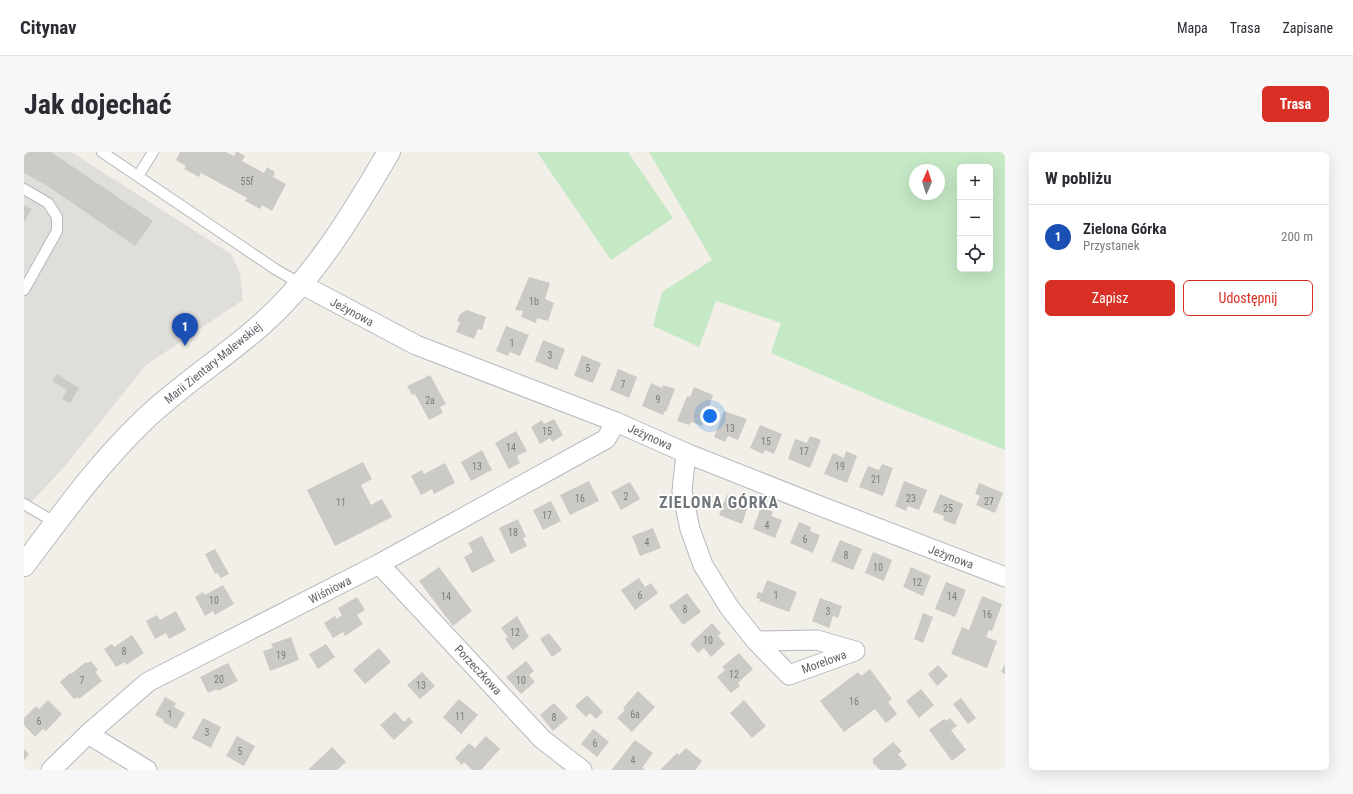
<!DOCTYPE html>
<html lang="pl">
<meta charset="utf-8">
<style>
body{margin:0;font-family:"Roboto Condensed",sans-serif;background:#f7f7f7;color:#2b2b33}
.controls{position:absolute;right:12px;top:12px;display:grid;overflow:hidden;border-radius:6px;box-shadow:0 4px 16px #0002}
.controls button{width:36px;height:36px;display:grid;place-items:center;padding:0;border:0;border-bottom:1px solid #e1e1e2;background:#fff;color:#2b2b33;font:20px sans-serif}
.compass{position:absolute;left:885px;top:12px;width:36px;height:36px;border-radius:50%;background:#fff;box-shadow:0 4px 16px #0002;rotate:3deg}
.you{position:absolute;left:686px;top:264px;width:14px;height:14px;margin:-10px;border:3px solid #fff;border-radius:50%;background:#1a73e8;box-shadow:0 0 0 6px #1a73e833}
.badge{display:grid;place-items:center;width:26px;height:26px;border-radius:50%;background:#d93025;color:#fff;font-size:13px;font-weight:700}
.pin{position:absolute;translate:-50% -33px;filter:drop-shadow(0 1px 2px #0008)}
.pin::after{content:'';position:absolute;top:21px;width:14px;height:12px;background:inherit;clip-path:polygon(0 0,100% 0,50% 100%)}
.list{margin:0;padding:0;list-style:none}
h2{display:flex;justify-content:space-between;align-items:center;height:52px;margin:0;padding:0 16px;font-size:17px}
h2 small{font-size:13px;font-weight:400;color:#7c7c81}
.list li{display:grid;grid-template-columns:26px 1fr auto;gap:12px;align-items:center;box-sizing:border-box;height:64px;padding:0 16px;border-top:1px solid #e1e1e2}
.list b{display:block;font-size:15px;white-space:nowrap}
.list p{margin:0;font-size:13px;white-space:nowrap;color:#7c7c81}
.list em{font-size:13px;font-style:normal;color:#7c7c81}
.actions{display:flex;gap:8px;padding:12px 16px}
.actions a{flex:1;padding:9px 0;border:1px solid #d93025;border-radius:6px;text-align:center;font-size:14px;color:#d93025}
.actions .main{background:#d93025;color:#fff}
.icon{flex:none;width:22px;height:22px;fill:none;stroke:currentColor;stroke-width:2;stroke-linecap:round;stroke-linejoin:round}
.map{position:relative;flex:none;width:981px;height:618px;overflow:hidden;border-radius:6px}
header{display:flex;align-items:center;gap:24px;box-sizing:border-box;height:56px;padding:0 20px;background:#fff;border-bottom:1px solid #e1e1e2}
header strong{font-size:19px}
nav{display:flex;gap:22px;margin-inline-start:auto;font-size:14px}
.intro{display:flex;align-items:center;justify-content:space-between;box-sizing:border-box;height:96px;padding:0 24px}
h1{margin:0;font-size:28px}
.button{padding:10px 18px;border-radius:6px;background:#d93025;color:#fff;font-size:14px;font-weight:700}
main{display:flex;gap:24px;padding:0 24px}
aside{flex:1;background:#fff;border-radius:6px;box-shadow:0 4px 16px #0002}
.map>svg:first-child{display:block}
.industrial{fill:#e0deda}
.green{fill:#c5e8c5;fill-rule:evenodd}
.building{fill:#cccac5}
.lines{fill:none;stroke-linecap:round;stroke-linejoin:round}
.lane-casing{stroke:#b5b8bc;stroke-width:12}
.street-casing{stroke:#b5b8bc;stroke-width:21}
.secondary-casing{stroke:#b6babf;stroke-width:24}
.lane{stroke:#fff;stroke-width:10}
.street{stroke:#fff;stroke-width:19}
.secondary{stroke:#fff;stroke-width:22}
.labels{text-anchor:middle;stroke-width:3.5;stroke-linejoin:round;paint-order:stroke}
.number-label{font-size:10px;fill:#7a7d7f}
.street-label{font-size:12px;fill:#5f6368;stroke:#fff}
.district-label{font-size:16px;font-weight:bold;letter-spacing:1px;fill:#70757a;stroke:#fff}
</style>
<header>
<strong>Citynav</strong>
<nav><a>Mapa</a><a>Trasa</a><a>Zapisane</a></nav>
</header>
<div class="intro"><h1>Jak dojechać</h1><a class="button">Trasa</a></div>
<main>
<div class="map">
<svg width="981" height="618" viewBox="0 0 981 618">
<rect width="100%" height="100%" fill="#f1efe8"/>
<polygon class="industrial" points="0,0 47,0 207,102 216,121 219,148 122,213 40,315 0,358"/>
<g class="green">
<polygon points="513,0 604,0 649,66 587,108"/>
<path d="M625 0H981V298L863 251 747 201 757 171 692 149 675 195 629 174 638 140 688 108ZM936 15H966V117H936ZM891 18H915V42H891Z"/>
</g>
<g class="building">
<polygon points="0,0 27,0 129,69 111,94 22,33 0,21"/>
<polygon points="156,0 202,0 210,4 212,0 214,0 221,4 218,9 240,21 243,15 251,20 249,25 262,32 248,59 238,53 236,57 221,49 223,46 177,21 175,25 160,17 162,14 152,8"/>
<polygon points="0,53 8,57 0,70"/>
<polygon points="505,125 526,131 521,147 530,151 524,169 513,166 512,171 497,165 499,159 491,158"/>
<polygon points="443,158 462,165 458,178 454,177 450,187 432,180 436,170 433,169 436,162"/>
<polygon points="482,174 505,183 496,204 486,200 484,204 472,199"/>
<polygon points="519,188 541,197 533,218 511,209"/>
<polygon points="558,203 577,211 569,231 550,224"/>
<polygon points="594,217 613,225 605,246 586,238"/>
<polygon points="33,222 55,236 46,251 38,247 43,238 28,229"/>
<polygon points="406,223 422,252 416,255 419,261 405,268 391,242 388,243 383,234"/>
<polygon points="627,231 638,236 639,233 651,237 642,260 641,259 639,263 618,254"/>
<polygon points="670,235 689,243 678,274 667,270 665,273 653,269 663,244 666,245"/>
<polygon points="700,259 723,267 714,288 704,284 701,290 690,285"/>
<polygon points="530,267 539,283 528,290 526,286 516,292 507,275 518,268 520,272"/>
<polygon points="736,273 758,282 750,302 741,298 739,302 726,296"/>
<polygon points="492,279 503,299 493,304 496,311 485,317 471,291"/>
<polygon points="786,284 797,288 786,316 764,307 771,287 783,291"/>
<polygon points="458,298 468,318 447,329 437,310"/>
<polygon points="822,299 833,304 823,331 800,322 809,301 820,306"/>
<polygon points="339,310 348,327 337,333 347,353 358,347 368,365 311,394 283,338"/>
<polygon points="421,311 431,331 410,342 408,337 397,343 387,324 398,318 400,322"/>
<polygon points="858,312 869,316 859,344 835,335 844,314 855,318"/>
<polygon points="565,329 575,349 546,363 536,343"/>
<polygon points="880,329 903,338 895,358 884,354 882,359 871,354"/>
<polygon points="606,330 616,347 597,358 587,340"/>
<polygon points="955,331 979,341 971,361 952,353 956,344 951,342"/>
<polygon points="916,342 939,352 931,373 919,368 920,364 909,360"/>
<polygon points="703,343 725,351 718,372 695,363"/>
<polygon points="527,349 537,369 519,378 509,358"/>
<polygon points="737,355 749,360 747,364 758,368 751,386 729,377"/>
<polygon points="494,367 502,385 499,386 503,394 487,402 475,376"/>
<polygon points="775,370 787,375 786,379 796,383 789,401 766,391"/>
<polygon points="629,376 637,396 616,404 608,384"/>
<polygon points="458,384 471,409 448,421 440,405 449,400 444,391"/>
<polygon points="816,388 838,397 829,418 807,409"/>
<polygon points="191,397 205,422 197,426 193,421 191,422 181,402"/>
<polygon points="849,400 868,408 860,429 841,421"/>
<polygon points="415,415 448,459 429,474 395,429"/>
<polygon points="887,415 907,424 899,444 879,435"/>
<polygon points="615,426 621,435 627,431 634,441 611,458 597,438"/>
<polygon points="743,428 773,440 765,460 735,449 736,447 732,446 734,440 738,441"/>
<polygon points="922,430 942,438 931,465 911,457"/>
<polygon points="199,433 210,452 191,463 189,459 181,464 171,445 179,440 181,443"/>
<polygon points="663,441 677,460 659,473 645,454"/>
<polygon points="958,444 978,452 968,479 965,478 962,485 973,489 963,516 927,502 938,475 945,478"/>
<polygon points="333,445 341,458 333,463 339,472 321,484 319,480 309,486 300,471 311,464 312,467 318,463 314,456"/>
<polygon points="796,446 818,454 814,466 809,464 805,476 788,469"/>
<polygon points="152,459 162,478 145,487 142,481 131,487 122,469 133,463 136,468"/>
<polygon points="899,461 909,465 899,491 890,487"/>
<polygon points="493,464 505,485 489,498 481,487 484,485 477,476"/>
<polygon points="688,471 697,481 694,484 701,492 687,505 680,496 674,501 666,492"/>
<polygon points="525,481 538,498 528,505 516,487"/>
<polygon points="108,483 120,501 102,513 101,510 92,515 80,497 88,492 90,495"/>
<polygon points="267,485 275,508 246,519 239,499 249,496 247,492"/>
<polygon points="302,492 311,505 294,517 285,502"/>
<polygon points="355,496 367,510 341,532 329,518"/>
<polygon points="715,501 729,517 714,531 716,534 707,541 693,525 701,518 698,515"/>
<polygon points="67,509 74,518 71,520 78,529 55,547 53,545 50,547 36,530 46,521 47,522 62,510 64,511"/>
<polygon points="502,509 510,519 505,523 511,530 497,542 482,525"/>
<polygon points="204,511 214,529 194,539 193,537 184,541 176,525"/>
<polygon points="981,512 981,522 977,520"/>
<polygon points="914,513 924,524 913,534 904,522"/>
<polygon points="846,517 868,547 864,550 873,562 862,571 851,557 820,580 796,549 834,520 837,524"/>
<polygon points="398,520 411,534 396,547 383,533"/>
<polygon points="897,537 910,553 895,566 882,549"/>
<polygon points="614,539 631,555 608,580 593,566 601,558 599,556"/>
<polygon points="563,543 579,560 572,567 566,561 562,565 551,554"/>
<polygon points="141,545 152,551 150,555 161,561 152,577 139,570 140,568 131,563"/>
<polygon points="937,546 952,566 944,572 929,552"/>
<polygon points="435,547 454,563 437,582 419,565"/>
<polygon points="24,548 38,562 22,579 19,577 11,585 0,573 0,566 12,554 15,557"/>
<polygon points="720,548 742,574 728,586 706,561"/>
<polygon points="530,551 544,566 529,579 516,563"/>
<polygon points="371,560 380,570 385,565 389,570 370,588 356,573"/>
<polygon points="179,566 197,575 187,596 168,586"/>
<polygon points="926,566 933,574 927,578 942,598 928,609 905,578 920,567 922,569"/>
<polygon points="569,577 585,590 573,605 557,592"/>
<polygon points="213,584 231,594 220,614 202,604"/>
<polygon points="462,584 476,597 457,618 448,618 440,610 438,613 431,606 445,591 451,596"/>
<polygon points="611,588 629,601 618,616 621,618 589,618 588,617"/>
<polygon points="869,590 878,599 874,602 883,613 877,618 856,618 849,611 849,607"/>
<polygon points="308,595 322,610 313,618 285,618 285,617"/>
<polygon points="662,596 678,609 671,618 636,618 653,601 655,603"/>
<polygon points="0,597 5,602 0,608"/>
</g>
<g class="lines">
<defs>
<g id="lane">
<polyline points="78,0 251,117 277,132"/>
<polyline points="114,24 129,0"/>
<polyline points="0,37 24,51 33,65 33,79 0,138"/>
<polyline points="0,352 32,371"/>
</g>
<g id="street">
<polyline points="277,132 392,193 592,270 662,301 778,347 981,425"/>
<polyline points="662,301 658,339 666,377 679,413 705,455 732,489 765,523 831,499 793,488 732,489"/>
<polyline points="355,412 518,587 558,618"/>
<polyline points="64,582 123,618"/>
<polyline points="27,618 64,582 124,530 355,412 582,287 592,270"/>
</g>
<path id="secondary" d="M0 413C37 364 74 312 119 269 156 233 200 206 238 172 292 124 329 61 365 0"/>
</defs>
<use href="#lane" class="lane-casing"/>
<use href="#street" class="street-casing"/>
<use href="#secondary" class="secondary-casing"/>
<use href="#lane" class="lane"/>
<use href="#street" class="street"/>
<use href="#secondary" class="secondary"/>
</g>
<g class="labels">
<g class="number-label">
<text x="223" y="33">55f</text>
<text x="510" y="153">1b</text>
<text x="488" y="195">1</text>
<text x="526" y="207">3</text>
<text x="564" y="220">5</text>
<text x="599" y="236">7</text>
<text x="634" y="251">9</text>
<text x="406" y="252">2a</text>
<text x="706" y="280">13</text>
<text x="523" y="283">15</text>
<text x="742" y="293">15</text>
<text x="487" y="299">14</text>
<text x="780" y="303">17</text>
<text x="453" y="318">13</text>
<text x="816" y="318">19</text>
<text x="852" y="331">21</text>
<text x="602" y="348">2</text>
<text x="556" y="350">16</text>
<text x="887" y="350">23</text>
<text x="965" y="353">27</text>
<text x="317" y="354">11</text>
<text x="924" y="360">25</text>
<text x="523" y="367">17</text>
<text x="743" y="377">4</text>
<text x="489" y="384">18</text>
<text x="781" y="391">6</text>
<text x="623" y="394">4</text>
<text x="822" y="407">8</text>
<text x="854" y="419">10</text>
<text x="893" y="434">12</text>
<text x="616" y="447">6</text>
<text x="752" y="447">1</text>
<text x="422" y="448">14</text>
<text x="928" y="448">14</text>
<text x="190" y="452">10</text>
<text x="661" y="461">8</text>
<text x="804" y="463">3</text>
<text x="963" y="466">16</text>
<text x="491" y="484">12</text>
<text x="684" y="492">10</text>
<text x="100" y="503">8</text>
<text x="257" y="507">19</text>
<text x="710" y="526">12</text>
<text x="195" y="531">20</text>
<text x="58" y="532">7</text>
<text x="497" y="532">10</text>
<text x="397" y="537">13</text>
<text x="830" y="553">16</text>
<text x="146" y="566">1</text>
<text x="611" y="566">6a</text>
<text x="436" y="568">11</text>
<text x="530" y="569">8</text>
<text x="15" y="573">6</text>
<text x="183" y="584">3</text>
<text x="571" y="595">6</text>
<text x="216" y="603">5</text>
<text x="609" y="612">4</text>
</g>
<g class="street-label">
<text transform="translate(328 160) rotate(28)" y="4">Jeżynowa</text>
<text transform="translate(189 211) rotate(-39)" y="4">Marii Zientary-Malewskiej</text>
<text transform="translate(626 285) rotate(24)" y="4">Jeżynowa</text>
<text transform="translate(927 405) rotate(21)" y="4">Jeżynowa</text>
<text transform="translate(306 438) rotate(-27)" y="4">Wiśniowa</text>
<text transform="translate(800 510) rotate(-20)" y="4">Morelowa</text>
<text transform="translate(454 518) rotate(47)" y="4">Porzeczkowa</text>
</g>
<g class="district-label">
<text x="695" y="356">ZIELONA GÓRKA</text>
</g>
</g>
</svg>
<div class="controls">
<button>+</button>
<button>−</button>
<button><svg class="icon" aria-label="locate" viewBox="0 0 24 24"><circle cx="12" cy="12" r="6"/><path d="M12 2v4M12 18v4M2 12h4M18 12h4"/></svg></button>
</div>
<svg class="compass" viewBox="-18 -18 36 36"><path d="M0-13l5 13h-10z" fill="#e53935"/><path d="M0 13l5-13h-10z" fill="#7c7c81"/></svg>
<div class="you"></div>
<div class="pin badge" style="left:161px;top:194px;background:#1a4fb4">1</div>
</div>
<aside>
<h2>W pobliżu<small></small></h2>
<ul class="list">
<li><span class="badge" style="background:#1a4fb4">1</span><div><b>Zielona Górka</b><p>Przystanek</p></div><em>200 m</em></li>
</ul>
<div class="actions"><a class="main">Zapisz</a><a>Udostępnij</a></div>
</aside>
</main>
